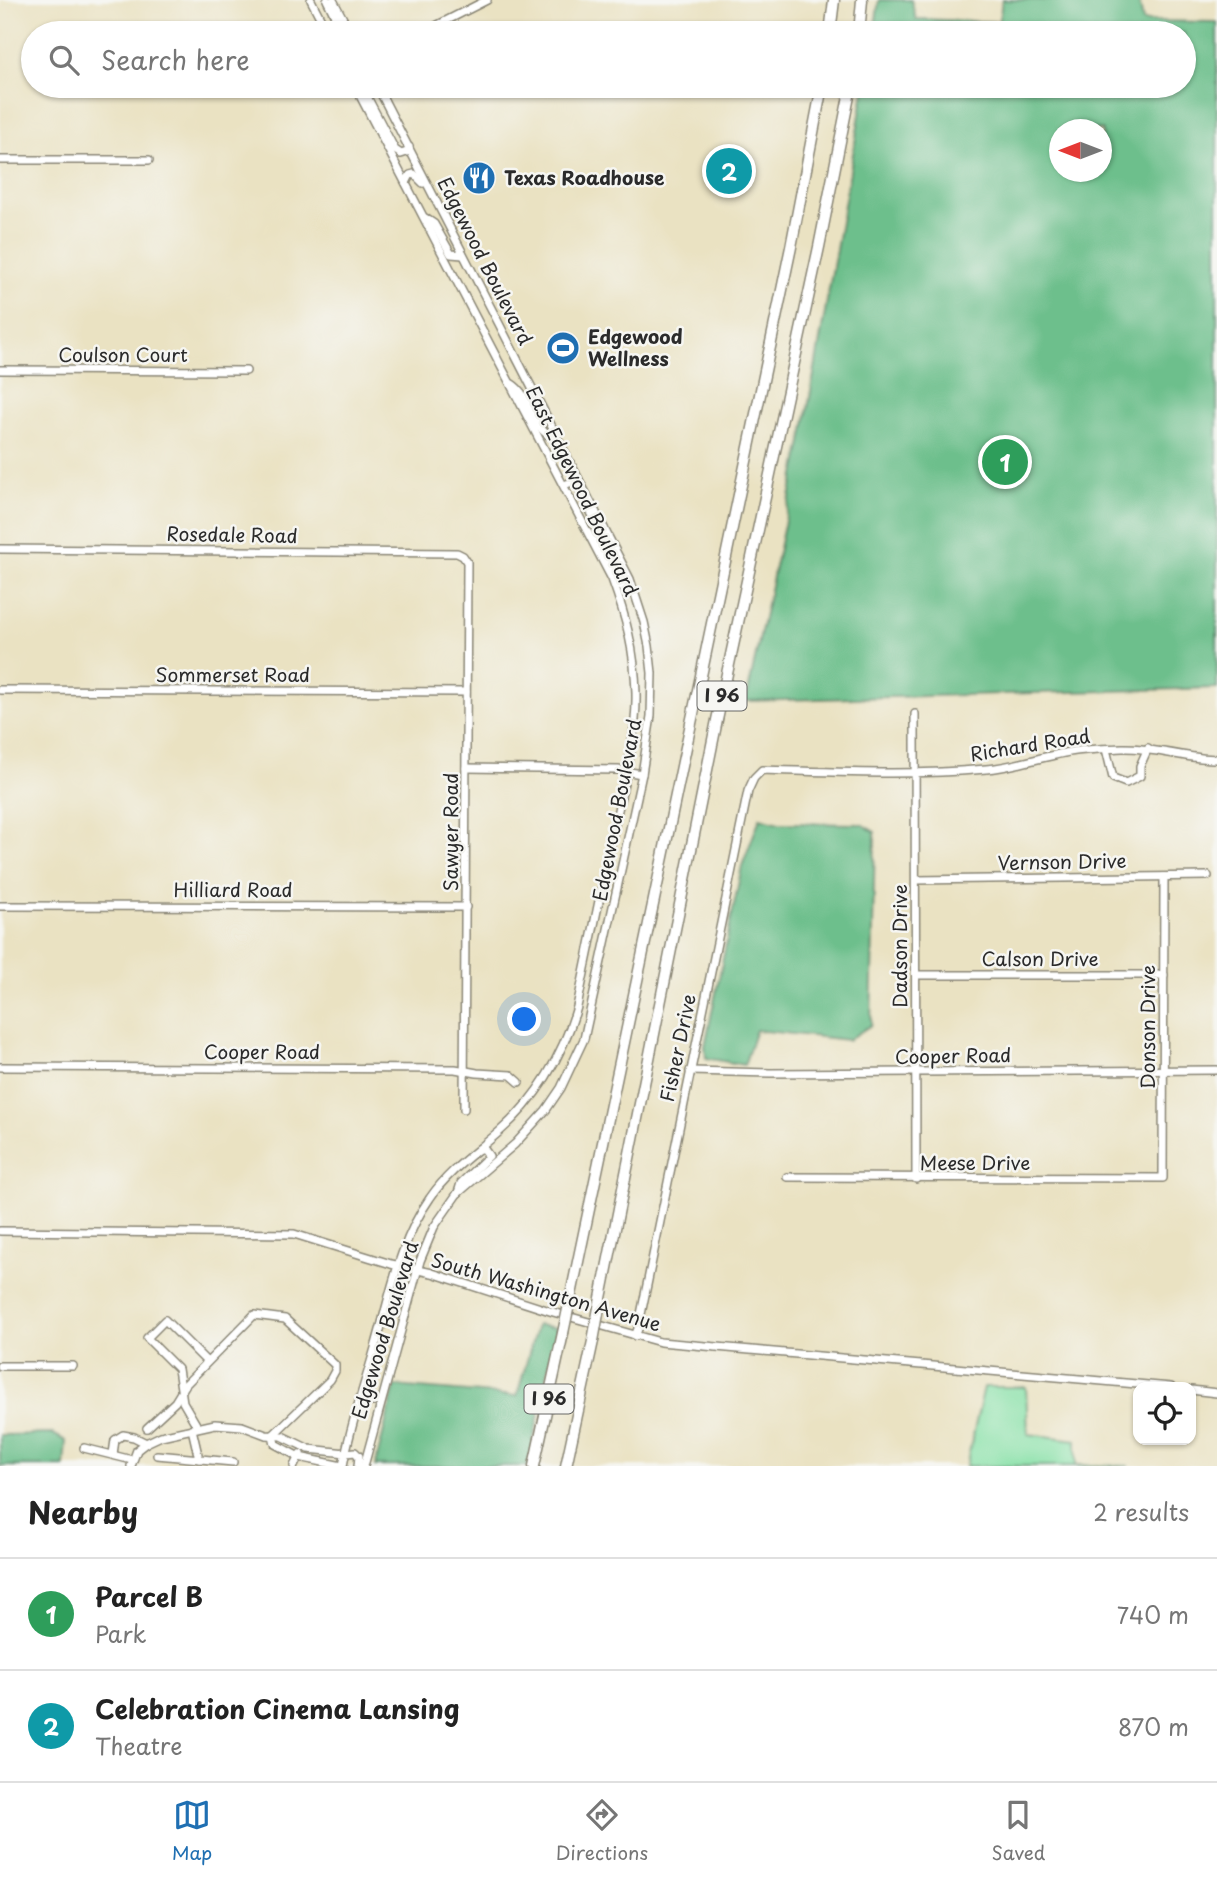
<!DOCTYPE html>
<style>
body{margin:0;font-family:"Playpen Sans",sans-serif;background:#f6f6f6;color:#222}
.controls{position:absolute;right:21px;bottom:21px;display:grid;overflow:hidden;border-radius:14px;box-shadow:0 2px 5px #0004}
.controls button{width:63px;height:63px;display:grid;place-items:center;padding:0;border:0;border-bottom:2px solid #e0e0e0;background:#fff;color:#222;font:35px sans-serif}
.compass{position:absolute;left:1049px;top:119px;width:63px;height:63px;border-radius:50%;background:#fff;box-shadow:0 2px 5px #0004;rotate:270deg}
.you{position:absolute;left:525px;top:1020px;width:24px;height:24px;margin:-18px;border:5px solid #fff;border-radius:50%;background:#1a73e8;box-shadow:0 0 0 10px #1a73e833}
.badge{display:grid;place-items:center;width:46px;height:46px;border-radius:50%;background:#1f6fb2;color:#fff;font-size:23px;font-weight:700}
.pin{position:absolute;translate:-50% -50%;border:4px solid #fff;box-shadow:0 2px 7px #0006}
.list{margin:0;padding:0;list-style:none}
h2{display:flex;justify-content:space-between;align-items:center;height:91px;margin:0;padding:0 28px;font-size:30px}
h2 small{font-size:23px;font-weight:400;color:#767676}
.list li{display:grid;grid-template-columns:46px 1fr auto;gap:21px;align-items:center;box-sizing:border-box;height:112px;padding:0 28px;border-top:2px solid #e0e0e0}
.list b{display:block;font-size:26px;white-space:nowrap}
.list p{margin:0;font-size:23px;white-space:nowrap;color:#767676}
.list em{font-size:23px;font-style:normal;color:#767676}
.icon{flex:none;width:38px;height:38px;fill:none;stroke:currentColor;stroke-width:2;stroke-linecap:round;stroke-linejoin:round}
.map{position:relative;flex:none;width:1217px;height:1466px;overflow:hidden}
.search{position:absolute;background:#fff;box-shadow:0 2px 5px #0004;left:21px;right:21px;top:21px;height:77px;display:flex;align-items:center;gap:18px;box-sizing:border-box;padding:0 24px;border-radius:38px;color:#767676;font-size:26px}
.sheet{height:315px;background:#fff}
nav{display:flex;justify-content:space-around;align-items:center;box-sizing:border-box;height:98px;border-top:2px solid #e0e0e0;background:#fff;font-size:19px;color:#767676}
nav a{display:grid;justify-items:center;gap:4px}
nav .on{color:#1f6fb2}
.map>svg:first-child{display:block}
.green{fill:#87e1a7;stroke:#598669;stroke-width:2}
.forest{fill:#6dbf8c;stroke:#4c755c;stroke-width:2;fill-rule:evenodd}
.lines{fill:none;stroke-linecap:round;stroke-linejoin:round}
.minor-casing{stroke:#8a8676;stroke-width:10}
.highway-casing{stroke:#8a8676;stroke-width:13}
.minor{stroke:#fff;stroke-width:7}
.highway{stroke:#fff;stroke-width:10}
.highway-bridge-casing{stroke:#8a8676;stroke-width:13;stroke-linecap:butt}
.highway-bridge{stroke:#fff;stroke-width:10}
.labels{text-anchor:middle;stroke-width:5;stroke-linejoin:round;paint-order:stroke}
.shield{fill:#f6f6f2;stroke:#686867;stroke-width:2}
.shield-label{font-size:18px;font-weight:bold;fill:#2b2b2b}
.poi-label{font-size:19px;font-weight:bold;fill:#2b2b2b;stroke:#f6f6f2;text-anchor:start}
.street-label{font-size:19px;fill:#2b2b2b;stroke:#f6f6f2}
</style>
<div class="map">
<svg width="1217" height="1466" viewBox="0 0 1217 1466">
<rect width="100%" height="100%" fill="#f6f6f2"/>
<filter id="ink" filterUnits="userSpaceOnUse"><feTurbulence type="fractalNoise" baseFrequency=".0143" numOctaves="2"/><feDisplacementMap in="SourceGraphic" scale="14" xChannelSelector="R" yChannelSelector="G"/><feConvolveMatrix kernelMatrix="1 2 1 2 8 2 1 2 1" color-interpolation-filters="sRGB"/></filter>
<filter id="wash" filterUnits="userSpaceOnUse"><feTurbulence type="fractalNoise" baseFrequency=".00686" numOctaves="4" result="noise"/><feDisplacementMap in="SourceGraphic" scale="28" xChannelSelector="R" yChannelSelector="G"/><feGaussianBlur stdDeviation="1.57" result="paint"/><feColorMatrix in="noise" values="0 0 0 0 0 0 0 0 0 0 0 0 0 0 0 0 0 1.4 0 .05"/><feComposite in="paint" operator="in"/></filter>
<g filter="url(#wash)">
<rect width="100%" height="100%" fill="#eae2c2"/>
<polygon class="green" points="984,1387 1026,1387 1028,1434 1076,1440 1076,1465 1130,1466 966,1466"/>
<g class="forest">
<path d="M879 0H911L916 19 999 22 1002 0H1139L1143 21 1217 22V688L746 701 802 442 865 86H1184V33H874ZM1060 130H1102V172H1060Z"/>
<polygon points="760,818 779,823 861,824 875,832 871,1025 848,1040 756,1030 744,1065 706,1058 705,1046 742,866"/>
<polygon points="537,1325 557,1328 528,1466 375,1466 395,1386 517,1396"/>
<polygon points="53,1434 66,1441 64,1466 0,1466 0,1435"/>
</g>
</g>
<g filter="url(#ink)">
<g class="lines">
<defs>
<g id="minor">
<polyline points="311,0 328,33"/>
<polyline points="327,0 339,24 349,31"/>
<polyline points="333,0 349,30"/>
<polyline points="422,33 487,0"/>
<polyline points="359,89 365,93 395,150 401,154 407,152 409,147"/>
<polyline points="0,160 149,160"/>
<polyline points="406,183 410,175 414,174 423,183"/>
<polyline points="425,218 434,224 451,254 463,255"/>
<polyline points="0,370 246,371"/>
<path d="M512 384C531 396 531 426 550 436L556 435"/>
<polyline points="564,485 572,482 577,485 597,524 604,528"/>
<polyline points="593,540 603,547 620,585 629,592 635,591"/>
<polyline points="0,549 457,553 463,556 467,562 464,1109"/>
<polyline points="0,690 466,692"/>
<polyline points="915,714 916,1179"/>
<polyline points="1106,749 1113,778 1126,783 1140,776 1140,766 1148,748"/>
<polyline points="466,768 618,770 642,774"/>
<polyline points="916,880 1208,876"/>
<polyline points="0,906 466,907"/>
<polyline points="916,975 1164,975"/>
<polyline points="0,1067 455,1069 477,1073 511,1075 519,1082"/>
<polyline points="690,1071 770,1073 1217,1070"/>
<polyline points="787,1177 1163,1178 1164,877"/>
<polyline points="458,1193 461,1183 489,1156 484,1149 479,1149"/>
<polyline points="0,1231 294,1234 391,1264 432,1273 553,1312 660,1342 1171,1387"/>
<path d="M635 1336 638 1329 748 791 754 778 762 770C837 772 911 776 986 769 1013 767 1037 758 1064 753 1083 749 1103 749 1122 748 1155 747 1185 759 1217 759"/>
<polyline points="376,1349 377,1359 367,1397 372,1402 380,1401"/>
<polyline points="0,1366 73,1366"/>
<polyline points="1191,1390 1217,1393"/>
<polyline points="197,1426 183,1402 178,1369 147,1338 165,1320 207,1362"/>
<polyline points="147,1428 175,1402 186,1384 254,1315 285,1319 335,1365 335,1371 330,1380 273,1435"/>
<polyline points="192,1429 199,1459"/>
<polyline points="273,1435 275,1444 299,1457 342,1466"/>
<polyline points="84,1448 132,1460"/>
<polyline points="113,1454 115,1440 123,1435 134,1437 146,1443"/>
<polyline points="157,1455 233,1462"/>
<polyline points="131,1466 137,1450 146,1443 161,1436 215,1424 242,1426 266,1435 282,1436 309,1449 346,1453 355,1452 359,1456 358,1466"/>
<polyline points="294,1466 300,1454"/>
<path d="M343 1466C350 1426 364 1387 375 1348 390 1297 399 1242 430 1198 448 1171 475 1153 499 1132 538 1098 562 1057 577 1007 590 944 603 882 616 819 625 778 637 735 636 693 635 652 626 617 612 579L355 86"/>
<polyline points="364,1466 420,1261 434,1227 457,1194 515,1144 546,1110 561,1088 584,1039 642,774 651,716 652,673 649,646 644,622 630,579 377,86"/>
</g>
<g id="highway">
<polyline points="830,33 834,0"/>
<polyline points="859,33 862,0"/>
<polyline points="571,1295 791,247 822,86"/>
<polyline points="599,1308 717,720 819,247 851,86"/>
<polyline points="534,1466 563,1333"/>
<polyline points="566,1466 593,1341"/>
</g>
</defs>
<use href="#minor" class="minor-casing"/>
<use href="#highway" class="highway-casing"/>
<use href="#minor" class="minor"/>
<use href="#highway" class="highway"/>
<defs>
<g id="highway-bridge">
<polyline points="563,1333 571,1295"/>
<polyline points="593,1341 599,1308"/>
</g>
</defs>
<use href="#highway-bridge" class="highway-bridge-casing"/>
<use href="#highway-bridge" class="highway-bridge"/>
</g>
</g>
<defs>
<symbol id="restaurant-disc" viewBox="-11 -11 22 22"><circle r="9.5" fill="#1f6fb2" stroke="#f6f6f2"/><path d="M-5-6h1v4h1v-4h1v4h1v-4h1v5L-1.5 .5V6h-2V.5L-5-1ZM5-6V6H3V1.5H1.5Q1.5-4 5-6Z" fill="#fff"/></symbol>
<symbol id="stadium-disc" viewBox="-11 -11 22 22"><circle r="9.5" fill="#1f6fb2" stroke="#f6f6f2"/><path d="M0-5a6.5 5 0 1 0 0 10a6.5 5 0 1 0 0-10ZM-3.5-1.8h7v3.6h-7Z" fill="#fff"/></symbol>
</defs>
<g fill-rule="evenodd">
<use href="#restaurant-disc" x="460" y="159" width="38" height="38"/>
<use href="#stadium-disc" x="544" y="329" width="38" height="38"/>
</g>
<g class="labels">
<g class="shield">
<rect x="697.5" y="681.5" width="49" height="29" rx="5"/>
<rect x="524.5" y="1384.5" width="49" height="29" rx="5"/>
</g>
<g class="shield-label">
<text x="722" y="702">I 96</text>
<text x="549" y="1405">I 96</text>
</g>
<g class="poi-label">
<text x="504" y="185">Texas Roadhouse</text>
<text x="588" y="344">Edgewood<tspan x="588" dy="22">Wellness</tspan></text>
</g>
<g class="street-label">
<text transform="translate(485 261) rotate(63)" y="7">Edgewood Boulevard</text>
<text x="123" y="362">Coulson Court</text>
<text transform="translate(582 491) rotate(64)" y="7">East Edgewood Boulevard</text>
<text transform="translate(232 535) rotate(1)" y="7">Rosedale Road</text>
<text x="233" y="682">Sommerset Road</text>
<text transform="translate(1030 745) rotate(-9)" y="7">Richard Road</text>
<text transform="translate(617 810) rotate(-79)" y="7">Edgewood Boulevard</text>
<text transform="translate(451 832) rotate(-90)" y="7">Sawyer Road</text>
<text transform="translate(1062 862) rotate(-1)" y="7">Vernson Drive</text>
<text x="233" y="897">Hilliard Road</text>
<text transform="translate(900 946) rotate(-90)" y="7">Dadson Drive</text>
<text x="1040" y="966">Calson Drive</text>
<text transform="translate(1148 1027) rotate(-90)" y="7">Donson Drive</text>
<text transform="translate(678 1048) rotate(-78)" y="7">Fisher Drive</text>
<text x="262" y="1059">Cooper Road</text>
<text transform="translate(953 1056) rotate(-1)" y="7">Cooper Road</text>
<text x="975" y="1170">Meese Drive</text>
<text transform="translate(546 1292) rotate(16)" y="7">South Washington Avenue</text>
<text transform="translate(385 1330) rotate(-73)" y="7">Edgewood Boulevard</text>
</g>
</g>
</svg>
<div class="controls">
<button><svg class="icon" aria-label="locate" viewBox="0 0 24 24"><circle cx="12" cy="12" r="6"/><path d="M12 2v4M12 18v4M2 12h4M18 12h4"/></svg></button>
</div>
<svg class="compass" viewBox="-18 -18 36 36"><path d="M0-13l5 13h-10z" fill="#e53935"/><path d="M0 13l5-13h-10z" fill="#767676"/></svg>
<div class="you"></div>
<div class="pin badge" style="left:1005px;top:462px;background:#2e9e5b">1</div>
<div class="pin badge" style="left:729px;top:171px;background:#0f9aa8">2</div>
<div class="search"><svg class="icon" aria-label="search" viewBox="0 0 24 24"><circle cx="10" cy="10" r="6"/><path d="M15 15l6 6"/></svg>Search here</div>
</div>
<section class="sheet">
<h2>Nearby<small>2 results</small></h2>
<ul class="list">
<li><span class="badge" style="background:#2e9e5b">1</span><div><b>Parcel B</b><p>Park</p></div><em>740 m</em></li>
<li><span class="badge" style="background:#0f9aa8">2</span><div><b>Celebration Cinema Lansing</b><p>Theatre</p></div><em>870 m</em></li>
</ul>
</section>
<nav>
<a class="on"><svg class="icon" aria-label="map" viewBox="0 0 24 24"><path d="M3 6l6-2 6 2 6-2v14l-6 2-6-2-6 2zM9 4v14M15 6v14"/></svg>Map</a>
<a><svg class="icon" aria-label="directions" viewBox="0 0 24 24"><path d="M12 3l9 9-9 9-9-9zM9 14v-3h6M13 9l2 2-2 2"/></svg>Directions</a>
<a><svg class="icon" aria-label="saved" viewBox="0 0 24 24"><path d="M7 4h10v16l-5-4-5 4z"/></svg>Saved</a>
</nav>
